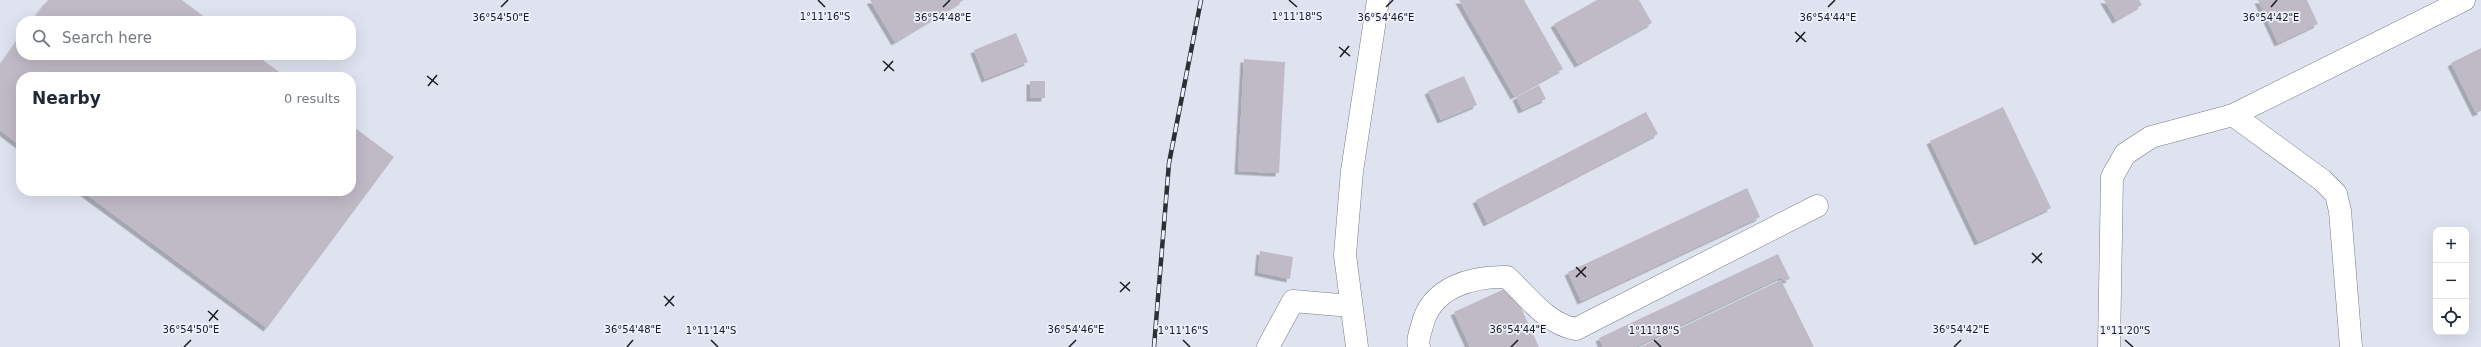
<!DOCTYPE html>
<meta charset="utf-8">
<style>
body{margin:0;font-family:"DejaVu Sans",sans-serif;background:#f6f6f7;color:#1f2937}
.controls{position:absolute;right:12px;bottom:12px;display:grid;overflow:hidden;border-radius:8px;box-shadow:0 4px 16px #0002}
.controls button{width:36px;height:36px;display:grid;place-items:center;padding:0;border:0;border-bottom:1px solid #e0e1e3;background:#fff;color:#1f2937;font:20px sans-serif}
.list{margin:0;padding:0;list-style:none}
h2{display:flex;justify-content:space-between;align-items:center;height:52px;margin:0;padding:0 16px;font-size:17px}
h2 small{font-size:13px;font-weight:400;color:#747a83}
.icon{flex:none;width:22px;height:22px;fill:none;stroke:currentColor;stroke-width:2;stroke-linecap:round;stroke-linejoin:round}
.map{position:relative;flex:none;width:2481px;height:347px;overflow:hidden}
.search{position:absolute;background:#fff;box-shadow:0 4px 16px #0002;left:16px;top:16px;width:340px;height:44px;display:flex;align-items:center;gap:10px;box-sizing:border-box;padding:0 14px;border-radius:16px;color:#747a83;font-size:15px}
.panel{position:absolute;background:#fff;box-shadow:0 4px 16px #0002;left:16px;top:72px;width:340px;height:124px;border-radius:16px}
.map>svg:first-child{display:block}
.building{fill:#c0bac7;filter:url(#shadow)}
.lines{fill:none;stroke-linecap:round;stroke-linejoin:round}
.minor-casing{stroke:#797c88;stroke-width:23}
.minor{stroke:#fff;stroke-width:22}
.rail-casing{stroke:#2e2f35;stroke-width:4.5}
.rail{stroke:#edf0fe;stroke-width:3;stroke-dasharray:9;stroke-linecap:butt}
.ticks{fill:none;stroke:#191a1f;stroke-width:1.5}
.ticks-label{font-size:10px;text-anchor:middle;fill:#191a1f;stroke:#edf0fe;stroke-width:3.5;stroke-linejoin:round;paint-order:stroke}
</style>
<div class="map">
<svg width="2481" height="347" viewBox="0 0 2481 347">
<defs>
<filter id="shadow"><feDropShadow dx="-3.5" dy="3.5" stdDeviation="0" flood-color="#0004"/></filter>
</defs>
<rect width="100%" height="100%" fill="#dfe3f0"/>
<g class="building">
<polygon points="48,0 182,0 210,21 32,21"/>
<polygon points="870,0 964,0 895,42"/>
<polygon points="1459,0 1524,0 1563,69 1514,96"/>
<polygon points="1597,0 1639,0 1652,23 1578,64 1554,24"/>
<polygon points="2104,0 2139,0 2142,5 2116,20"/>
<polygon points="2258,0 2307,0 2318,24 2278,43"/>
<polygon points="1016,33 1028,62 985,79 974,50"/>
<polygon points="21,36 21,55 256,55 286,77 21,77 21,146 0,130 0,65"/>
<polygon points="2481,48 2481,111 2476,113 2451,63"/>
<polygon points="1244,59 1285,62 1279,173 1238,171"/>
<polygon points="1464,76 1477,105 1441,120 1428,91"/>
<rect x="1030" y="81" width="15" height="17"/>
<polygon points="1539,85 1546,99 1522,110 1516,97"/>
<polygon points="2003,107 2051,208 1978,242 1930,141"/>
<polygon points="1646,112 1658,134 1487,223 1476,200"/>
<polygon points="351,125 394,157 267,328 82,191 351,191"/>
<polygon points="1747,188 1760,217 1581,301 1568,272"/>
<polygon points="1260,251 1293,257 1290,279 1258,272"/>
<polygon points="1778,254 1790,279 1784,281 1781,277 1635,347 1603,347 1599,338"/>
<polygon points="1781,280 1814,347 1641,347"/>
<polygon points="1511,286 1539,347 1470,347 1454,312"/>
</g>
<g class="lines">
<defs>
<g id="minor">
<polyline points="2233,115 2322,180 2336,194 2340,211 2351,347"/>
<polyline points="1268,347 1293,301 1351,306"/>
<polyline points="1357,347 1345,255 1352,171 1378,0"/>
<path d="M1419 347C1417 340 1420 333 1422 326 1431 287 1472 276 1507 277 1527 296 1548 325 1576 329L1817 206"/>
<polyline points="2109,347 2112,177 2125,154 2151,137 2233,115 2464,0"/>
</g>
</defs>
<use href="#minor" class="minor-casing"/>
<use href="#minor" class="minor"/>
<defs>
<polyline id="rail" points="1154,347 1169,163 1201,0"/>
</defs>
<use href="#rail" class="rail-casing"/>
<use href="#rail" class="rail"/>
</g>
<path class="ticks" d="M818 0 825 7M1289 0 1297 7M501 7 508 0M943 7 950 0M1386 7 1393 0M1828 7 1835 0M2271 7 2277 0M1795 32 1806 42M1796 42 1805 32M1339 47 1350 56M1340 57 1349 46M883 61 894 71M884 71 893 61M427 76 438 85M428 86 437 75M2032 253 2042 263M2032 263 2042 253M1576 267 1586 277M1576 277 1586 267M1120 282 1130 291M1120 292 1130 282M664 296 674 306M665 306 674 296M208 311 218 320M209 321 218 310M711 340 718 347M1183 340 1190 347M1654 340 1661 347M2125 340 2133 347M184 347 191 340M627 347 633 340M1069 347 1076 340M1511 347 1518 340M1954 347 1961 340"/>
<g class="ticks-label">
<text x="1297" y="20">1°11'18"S</text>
<text x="825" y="20">1°11'16"S</text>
<text x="501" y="21">36°54'50"E</text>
<text x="943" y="21">36°54'48"E</text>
<text x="1386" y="21">36°54'46"E</text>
<text x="1828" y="21">36°54'44"E</text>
<text x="2271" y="21">36°54'42"E</text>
<text x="191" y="333">36°54'50"E</text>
<text x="633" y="333">36°54'48"E</text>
<text x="1076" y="333">36°54'46"E</text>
<text x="1518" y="333">36°54'44"E</text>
<text x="1961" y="333">36°54'42"E</text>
<text x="711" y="334">1°11'14"S</text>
<text x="1183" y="334">1°11'16"S</text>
<text x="1654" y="334">1°11'18"S</text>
<text x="2125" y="334">1°11'20"S</text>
</g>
</svg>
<div class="controls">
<button>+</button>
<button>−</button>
<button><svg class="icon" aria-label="locate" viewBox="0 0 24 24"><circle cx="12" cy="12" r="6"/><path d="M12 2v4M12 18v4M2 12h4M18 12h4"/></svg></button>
</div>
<div class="search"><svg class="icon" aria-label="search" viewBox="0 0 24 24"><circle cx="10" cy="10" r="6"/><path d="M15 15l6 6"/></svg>Search here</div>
<section class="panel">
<h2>Nearby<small>0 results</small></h2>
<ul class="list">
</ul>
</section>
</div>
